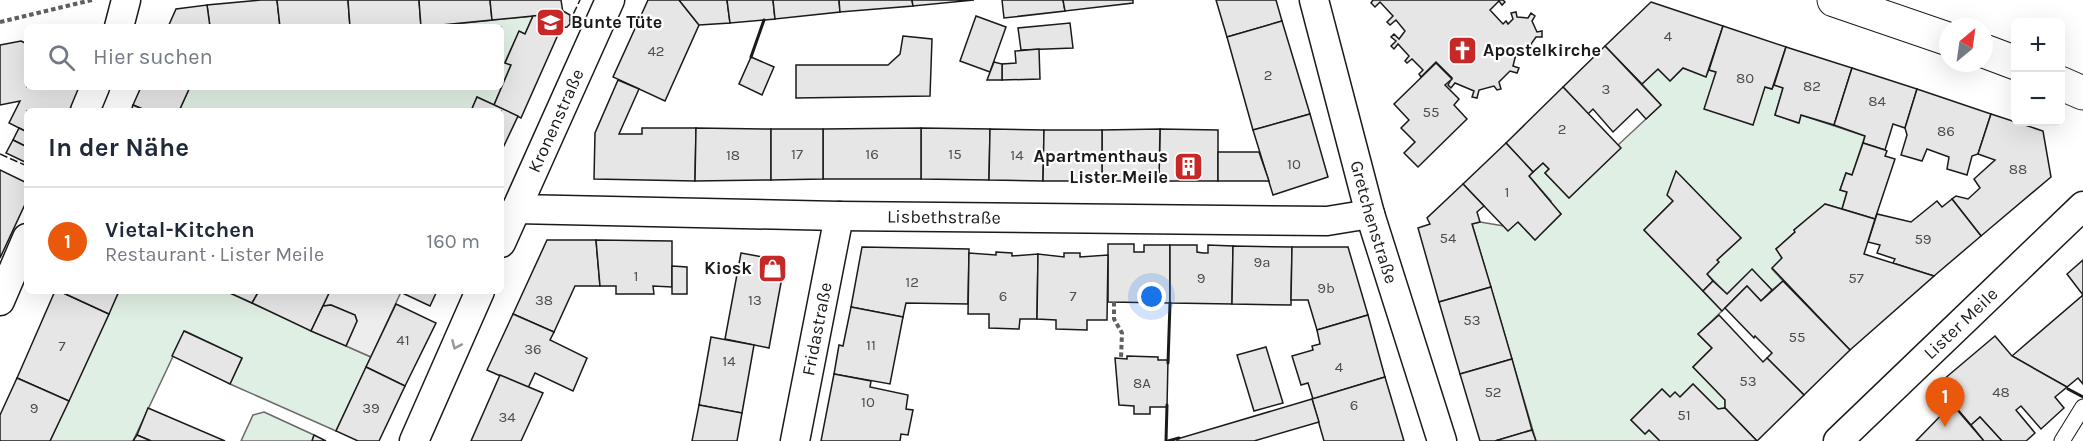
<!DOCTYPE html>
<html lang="de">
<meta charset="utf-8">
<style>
body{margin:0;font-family:Karla,sans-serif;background:#f2f2f3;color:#1f2937}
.controls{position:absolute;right:18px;top:18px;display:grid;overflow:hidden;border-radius:9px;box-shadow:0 6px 24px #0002}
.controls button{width:54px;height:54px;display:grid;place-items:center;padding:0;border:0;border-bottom:2px solid #e0e1e3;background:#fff;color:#1f2937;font:30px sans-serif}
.compass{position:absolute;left:1939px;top:18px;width:54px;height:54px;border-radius:50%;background:#fff;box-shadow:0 6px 24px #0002;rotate:29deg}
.you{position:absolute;left:1152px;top:297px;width:21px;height:21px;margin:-15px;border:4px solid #fff;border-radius:50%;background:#1a73e8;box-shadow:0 0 0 9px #1a73e833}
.badge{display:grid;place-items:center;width:39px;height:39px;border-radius:50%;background:#ea580c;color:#fff;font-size:20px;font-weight:700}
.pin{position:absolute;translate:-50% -50px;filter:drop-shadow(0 2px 3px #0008)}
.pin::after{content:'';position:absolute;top:32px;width:21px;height:18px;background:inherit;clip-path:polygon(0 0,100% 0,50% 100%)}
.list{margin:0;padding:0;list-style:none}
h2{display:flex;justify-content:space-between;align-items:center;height:78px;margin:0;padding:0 24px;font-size:26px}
h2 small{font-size:20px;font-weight:400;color:#747a83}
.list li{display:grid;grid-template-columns:39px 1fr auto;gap:18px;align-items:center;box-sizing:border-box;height:108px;padding:0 24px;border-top:2px solid #e0e1e3}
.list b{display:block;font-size:22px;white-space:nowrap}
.list p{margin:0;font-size:20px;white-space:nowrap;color:#747a83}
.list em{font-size:20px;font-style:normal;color:#747a83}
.icon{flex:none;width:33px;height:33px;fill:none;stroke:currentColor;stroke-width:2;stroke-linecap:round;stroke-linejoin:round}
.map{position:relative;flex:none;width:2083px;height:441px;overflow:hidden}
.search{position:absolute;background:#fff;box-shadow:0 6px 24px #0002;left:24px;top:24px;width:480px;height:66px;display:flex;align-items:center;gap:15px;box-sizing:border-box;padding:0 21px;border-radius:9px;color:#747a83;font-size:22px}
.panel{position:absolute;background:#fff;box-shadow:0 6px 24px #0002;left:24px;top:108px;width:480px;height:186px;border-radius:9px}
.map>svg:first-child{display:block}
.green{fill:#e0efe3;stroke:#6a6a6a;stroke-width:1.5}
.parking{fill:#ededed;stroke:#6a6a6a;stroke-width:1.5}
.building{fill:#e6e6e6;stroke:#1a1a1a;stroke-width:1.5}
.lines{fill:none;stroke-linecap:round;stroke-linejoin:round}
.lane-casing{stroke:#1a1a1a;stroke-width:17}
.street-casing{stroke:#1a1a1a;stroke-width:31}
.secondary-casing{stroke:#1a1a1a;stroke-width:35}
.path{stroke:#5f5f5f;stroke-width:4;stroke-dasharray:4.5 3;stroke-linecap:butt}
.lane{stroke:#fff;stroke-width:15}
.street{stroke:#fff;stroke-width:28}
.secondary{stroke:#fff;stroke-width:33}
.fence{stroke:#1a1a1a;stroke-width:1.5;stroke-dasharray:8 3;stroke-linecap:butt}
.wall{stroke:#1a1a1a;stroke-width:3}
.oneway{stroke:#989898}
.labels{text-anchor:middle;stroke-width:4.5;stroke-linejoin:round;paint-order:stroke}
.number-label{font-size:15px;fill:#4d4d4d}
.poi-label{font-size:18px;font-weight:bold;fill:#1a1a1a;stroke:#fff;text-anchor:start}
.street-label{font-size:18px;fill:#1a1a1a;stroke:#fff}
</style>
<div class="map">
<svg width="2083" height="441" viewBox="0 0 2083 441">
<rect width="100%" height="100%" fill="#fff"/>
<g class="green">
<polygon points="533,16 525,34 519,32 505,62 511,65 494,105 477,97 471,111 179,111 190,87 501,87 501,27 426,27"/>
<polygon points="1683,68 1706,76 1709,70 1772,89 1774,85 1783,88 1775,115 1798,123 1801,115 1865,136 1852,175 1846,173 1840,190 1847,192 1842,209 1825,204 1794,230 1795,232 1776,249 1782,258 1772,269 1783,281 1772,290 1752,270 1727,294 1707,274 1717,260 1741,238 1676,172 1673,201 1644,230 1722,311 1698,334 1712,348 1693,367 1725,400 1725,408 1718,409 1693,384 1680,397 1670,397 1662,389 1631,420 1645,434 1649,430 1660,441 1536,441 1472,224 1480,222 1504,226 1518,222 1535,240 1561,214 1550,203 1551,201 1529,176 1543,163 1549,169 1545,173 1569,198 1620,148 1618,145 1661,105 1642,84 1658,69 1670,81"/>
<polygon points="119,291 225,291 371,357 336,431 230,384 242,358 185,331 133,441 50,441"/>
<polygon points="264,412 314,435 312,441 241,441 253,415"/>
</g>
<polygon class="parking" points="330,291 401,292 371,357 346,346 357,321 355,315 331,305 323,306"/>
<g class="building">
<polygon points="261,0 277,0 280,27 210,27 207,5"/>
<polygon points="277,0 348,0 350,27 280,27"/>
<polygon points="348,0 419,0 421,27 350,27"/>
<polygon points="419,0 490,0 492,20 421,27"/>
<polygon points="490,0 561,0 563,13 492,20"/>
<polygon points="648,0 679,0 699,25 665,101 613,77"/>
<polygon points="679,0 727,0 730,23 699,25"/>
<polygon points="727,0 773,0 775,19 730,23"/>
<polygon points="773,0 839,0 840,12 775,19"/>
<polygon points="839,0 912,0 913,6 840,12"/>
<polygon points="912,0 974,0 913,6"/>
<polygon points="1002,0 1063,0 1065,11 1004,18"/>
<polygon points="1063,0 1133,0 1133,3 1065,11"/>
<polygon points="1216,0 1276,0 1282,21 1227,37"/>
<polygon points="1373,0 1503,0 1505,2 1502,5 1499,1 1490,10 1503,24 1506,21 1508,24 1513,19 1511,13 1516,12 1517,17 1528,18 1531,13 1535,16 1532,21 1537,32 1542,31 1542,37 1536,37 1531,44 1534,49 1530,52 1526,47 1521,47 1521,51 1517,50 1513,66 1519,68 1517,73 1510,71 1499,82 1501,89 1497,90 1494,86 1479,90 1477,98 1472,97 1474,91 1455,83 1451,88 1448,85 1452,78 1436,62 1421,77 1419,74 1423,70 1412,59 1407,63 1405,61 1409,56 1398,44 1394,49 1391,46 1396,41 1391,37 1394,34 1399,39 1405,31 1396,20 1390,25 1387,22 1393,16 1380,2 1375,7 1371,3"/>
<polygon points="1651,2 1723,26 1706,77 1683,68 1670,81 1658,69 1642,84 1605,46"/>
<polygon points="207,5 210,27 168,27 176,9"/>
<polygon points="563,11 570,15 570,24 567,27 561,28 521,118 494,105 511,65 505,63 519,31 525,34 533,16 563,13"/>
<polygon points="976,16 1006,27 990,72 960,61"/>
<polygon points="1282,21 1310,114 1253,130 1227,37"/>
<polygon points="1070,23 1073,48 1021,50 1018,28"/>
<polygon points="1723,26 1786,47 1772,89 1765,87 1753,125 1704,109 1716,72 1709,70"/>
<polygon points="903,36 932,39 930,96 796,98 796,65 888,65 900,54"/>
<polygon points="21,41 27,44 27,87 81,87 69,111 27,111 27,132 9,123 20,101 0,105 0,45"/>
<polygon points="1605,46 1661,105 1646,119 1637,109 1613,132 1593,109 1588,114 1563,87"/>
<polygon points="1786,47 1852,68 1834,125 1801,115 1799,123 1775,115 1783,88 1774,85"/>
<polygon points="1039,49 1040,79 1002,80 1002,64 1016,63 1015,51"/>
<polygon points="751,57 774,67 762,95 739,84"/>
<polygon points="994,62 1002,64 1002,80 987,80"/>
<polygon points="1436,63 1452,79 1445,85 1459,99 1454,105 1467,119 1418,167 1404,153 1415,142 1401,128 1409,120 1394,104"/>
<polygon points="1852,68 1917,89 1905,128 1893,124 1885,150 1863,143 1865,136 1834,125"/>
<polygon points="618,80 639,89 619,134 642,134 642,128 696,128 695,181 594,179 595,133"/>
<polygon points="141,87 190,87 179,111 147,111 133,105"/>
<polygon points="1563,87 1621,148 1569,198 1545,173 1549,169 1543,163 1533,172 1506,143"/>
<polygon points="1917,89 1991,114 1978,154 1972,156 1967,175 1947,169 1949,157 1927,149 1922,161 1901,155 1907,135 1905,128"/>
<polygon points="477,97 518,116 501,152 501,111 471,111"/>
<polygon points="133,105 147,111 131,111"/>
<polygon points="1310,114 1328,177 1273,195 1253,130"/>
<polygon points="1991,114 2043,131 2051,177 1981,236 1952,199 1956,196 1968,199 1980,188 1974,179 1995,160 1978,154"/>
<polygon points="19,128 27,132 27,147 13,140"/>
<polygon points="696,128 771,129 771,180 695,181"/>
<polygon points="921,128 990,129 989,180 921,179"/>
<polygon points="921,128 921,179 823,179 823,129"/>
<polygon points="771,129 823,129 823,179 771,180"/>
<polygon points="990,129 1044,130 1043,181 989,180"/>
<polygon points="1160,129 1218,130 1218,181 1159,181"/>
<polygon points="1160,129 1159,181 1102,181 1102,130"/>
<polygon points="1044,130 1102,130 1102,181 1043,181"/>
<polygon points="13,140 27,147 27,163 6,153"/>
<polygon points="1506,143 1533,172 1529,176 1561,214 1535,240 1518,222 1508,231 1463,184"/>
<polygon points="1863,143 1885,150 1887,151 1885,156 1895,159 1875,219 1842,209 1847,192 1840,190 1846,173 1852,175"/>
<polygon points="1218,152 1259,152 1269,181 1218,181"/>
<polygon points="0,170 27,183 27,200 0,258"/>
<polygon points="1676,171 1741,238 1717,260 1719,262 1707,274 1713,281 1703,291 1644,230 1673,201 1667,195"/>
<polygon points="1463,184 1484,206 1477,212 1480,222 1472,224 1491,287 1439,302 1418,228 1430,224 1427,218"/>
<polygon points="1952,199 1981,236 1934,276 1893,263 1895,259 1877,253 1880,245 1868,242 1877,214 1911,222 1937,201 1942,207"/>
<polygon points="1825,204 1875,219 1864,254 1934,276 1850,350 1772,268 1782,258 1776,249 1795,232 1794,230"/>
<polygon points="547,240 596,240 600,286 575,286 554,332 513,314"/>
<polygon points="596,240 672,241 672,287 653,286 654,294 616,294 616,286 600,286"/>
<polygon points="1108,244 1134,244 1134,252 1144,252 1144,245 1170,245 1170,303 1108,302"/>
<polygon points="1170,245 1197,245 1197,252 1203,253 1208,253 1208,245 1233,246 1232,304 1170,303"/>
<polygon points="1233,246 1292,247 1291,305 1232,304"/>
<polygon points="862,247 969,249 968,304 906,303 903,317 851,307"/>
<polygon points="1292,247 1348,247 1368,315 1317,330 1308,300 1291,300"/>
<polygon points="996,252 1012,253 1012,256 1038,254 1037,319 1020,319 1019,329 989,328 989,314 968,314 969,253 996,255"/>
<polygon points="741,253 785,261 769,348 725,339"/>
<polygon points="1064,253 1080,253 1080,257 1108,255 1107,320 1087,320 1087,330 1056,329 1056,320 1037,319 1038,254 1064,257"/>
<polygon points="2083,260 2083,295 2067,274"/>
<polygon points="672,266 687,267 687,294 672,294"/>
<polygon points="1752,269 1772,290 1761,301 1747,286 1722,311 1703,291 1713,281 1727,294"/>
<polygon points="1783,281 1850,350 1804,395 1767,358 1772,353 1755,336 1754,338 1725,308 1747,286 1761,301"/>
<polygon points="1491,287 1512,359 1460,374 1439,302"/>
<polygon points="55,291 59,291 109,314 69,401 17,378"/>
<polygon points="59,291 119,291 109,314"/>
<polygon points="231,291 259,291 252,303 230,293"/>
<polygon points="259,291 330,291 311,331 252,303"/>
<polygon points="398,291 437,291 430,306"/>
<polygon points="2083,295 2083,384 2078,378 2067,387 2012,356"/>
<polygon points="396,304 436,323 405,386 366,367"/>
<polygon points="331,305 355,315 357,321 346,346 311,331 323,306"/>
<polygon points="851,307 903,317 890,384 834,374 839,345 843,346"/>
<polygon points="513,314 554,332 550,340 587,358 573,391 535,373 528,388 487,370"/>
<polygon points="1368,315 1385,377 1313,399 1308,383 1301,385 1292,356 1313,350 1312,346 1320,344 1317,330"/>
<polygon points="1719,315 1763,362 1767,358 1804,395 1757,441 1725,408 1725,400 1693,367 1712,348 1698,334"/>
<polygon points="184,331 242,358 230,384 172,356"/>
<polygon points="1995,336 2012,356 2067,387 2055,397 2064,408 2041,429 2021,406 2016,410 2035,433 2026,441 2002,441 1980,417 1971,425 1937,385"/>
<polygon points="711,337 754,345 742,413 699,405"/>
<polygon points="1266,347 1283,403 1254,411 1237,355"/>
<polygon points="1127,356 1158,357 1158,360 1168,360 1167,407 1150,407 1150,414 1134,414 1134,406 1119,405 1115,358 1127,359"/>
<polygon points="1512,359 1532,430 1495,441 1480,441 1460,374"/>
<polygon points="366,367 405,386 379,441 358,441 336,431"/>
<polygon points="834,374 871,381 870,387 908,395 906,409 913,410 908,435 901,434 900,441 821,441"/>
<polygon points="500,375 543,393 521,441 471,441"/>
<polygon points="1385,377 1404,441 1324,441 1312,399"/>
<polygon points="17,378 69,401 50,441 0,441 0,415"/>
<polygon points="1693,384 1718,409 1725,408 1757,441 1660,441 1649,430 1645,434 1631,420 1662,389 1670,397 1675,392 1680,397"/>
<polygon points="1312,399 1319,422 1254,441 1177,441 1177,439"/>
<polygon points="1952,404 1984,441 1916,441"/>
<polygon points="699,405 742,413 737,441 692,441"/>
<polygon points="148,408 225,441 151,441 137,435"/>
<polygon points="1980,417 2002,441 1984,441 1971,425"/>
<polygon points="1532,430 1536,441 1495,441"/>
<polygon points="137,435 151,441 133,441"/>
<polygon points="314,435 326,441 312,441"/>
</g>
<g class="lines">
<defs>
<polyline id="lane" points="2062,441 2083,407"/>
<g id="street">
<path id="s1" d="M1314 0 1370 214 1442 441"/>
<polyline points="119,27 126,0"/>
<polyline points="85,111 95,87"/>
<path id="s2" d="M516 209 839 216 1327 221 1370 214"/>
<path id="s3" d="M501 243 610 0"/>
<polyline points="0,301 27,238"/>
<polyline points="414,441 480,291"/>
<path id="s4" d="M795 441 839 216"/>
<path id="s5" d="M1838 441 2083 206"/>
</g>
<g id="secondary">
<polyline points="1834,0 1948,39"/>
<polyline points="1984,51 2016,63"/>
<polyline points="2060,83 2083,93"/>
</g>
</defs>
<use href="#lane" class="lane-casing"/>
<use href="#street" class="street-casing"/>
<use href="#secondary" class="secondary-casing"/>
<g class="path">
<polyline points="0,22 92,0"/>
<polyline points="1114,302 1114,319 1122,333 1121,358"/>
</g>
<use href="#lane" class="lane"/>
<use href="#street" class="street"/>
<use href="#secondary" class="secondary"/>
<g class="fence">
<polyline points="571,18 570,21 580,0"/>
<polyline points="0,154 27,166"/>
</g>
<g class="wall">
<polyline points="751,57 764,20"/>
<polyline points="1168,363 1170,303"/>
<polyline points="2068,389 2083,397"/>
<polyline points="1166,441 1167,405"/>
<polyline points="1168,441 1179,438"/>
</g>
</g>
<defs><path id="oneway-chevron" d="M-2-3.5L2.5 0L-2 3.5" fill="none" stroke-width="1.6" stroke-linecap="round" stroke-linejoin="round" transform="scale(1.5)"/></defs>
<use class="oneway" href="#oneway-chevron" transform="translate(456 345) rotate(114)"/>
<defs>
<symbol id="school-square" viewBox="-11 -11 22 22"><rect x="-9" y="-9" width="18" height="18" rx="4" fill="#c62828" stroke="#fff"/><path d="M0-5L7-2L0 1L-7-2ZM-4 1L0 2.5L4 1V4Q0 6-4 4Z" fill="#fff"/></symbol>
<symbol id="church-square" viewBox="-11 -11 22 22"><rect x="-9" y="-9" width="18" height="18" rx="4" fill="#c62828" stroke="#fff"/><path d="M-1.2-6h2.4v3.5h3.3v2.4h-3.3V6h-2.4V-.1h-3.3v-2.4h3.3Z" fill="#fff"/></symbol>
<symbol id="building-square" viewBox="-11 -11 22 22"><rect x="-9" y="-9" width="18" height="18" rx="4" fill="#c62828" stroke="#fff"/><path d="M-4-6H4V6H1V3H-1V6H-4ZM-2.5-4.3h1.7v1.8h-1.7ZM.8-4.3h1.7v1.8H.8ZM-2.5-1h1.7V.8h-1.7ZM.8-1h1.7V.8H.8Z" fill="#fff"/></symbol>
<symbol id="shop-square" viewBox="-11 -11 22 22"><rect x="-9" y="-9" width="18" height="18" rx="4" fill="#c62828" stroke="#fff"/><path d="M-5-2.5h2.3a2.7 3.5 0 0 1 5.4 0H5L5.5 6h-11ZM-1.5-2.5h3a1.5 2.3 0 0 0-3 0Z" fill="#fff"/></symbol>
</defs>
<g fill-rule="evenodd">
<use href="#school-square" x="534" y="6" width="33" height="33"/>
<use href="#church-square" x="1446" y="34" width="33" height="33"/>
<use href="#building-square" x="1172" y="150" width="33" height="33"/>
<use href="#shop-square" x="756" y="252" width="33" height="33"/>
</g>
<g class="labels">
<g class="number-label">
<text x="1668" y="41">4</text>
<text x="656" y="56">42</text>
<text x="1268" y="80">2</text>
<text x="1745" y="83">80</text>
<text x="1812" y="91">82</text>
<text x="1606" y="94">3</text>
<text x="1877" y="106">84</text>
<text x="1431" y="117">55</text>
<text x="1562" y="134">2</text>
<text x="1946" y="136">86</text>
<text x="797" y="159">17</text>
<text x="872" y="159">16</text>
<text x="955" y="159">15</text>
<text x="733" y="160">18</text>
<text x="1017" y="160">14</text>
<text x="1294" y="169">10</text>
<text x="2018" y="174">88</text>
<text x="1507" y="197">1</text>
<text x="1448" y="243">54</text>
<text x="1923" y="244">59</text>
<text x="1262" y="267">9a</text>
<text x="636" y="281">1</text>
<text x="1201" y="283">9</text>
<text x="1856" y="283">57</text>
<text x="912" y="287">12</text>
<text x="1326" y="293">9b</text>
<text x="1003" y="301">6</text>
<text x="1073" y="301">7</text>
<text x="544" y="305">38</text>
<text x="755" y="305">13</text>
<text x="1472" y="325">53</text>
<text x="1797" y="342">55</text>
<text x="403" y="345">41</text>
<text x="871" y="350">11</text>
<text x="62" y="351">7</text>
<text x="533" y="354">36</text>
<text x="729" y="366">14</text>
<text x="1339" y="372">4</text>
<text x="1748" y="386">53</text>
<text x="1142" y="388">8A</text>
<text x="1493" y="397">52</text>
<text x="2001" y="397">48</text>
<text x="868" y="407">10</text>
<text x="1354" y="410">6</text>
<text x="34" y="413">9</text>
<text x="371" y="413">39</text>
<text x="1684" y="420">51</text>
<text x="507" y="422">34</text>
</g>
<g class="poi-label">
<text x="571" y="28">Bunte Tüte</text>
<text x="1483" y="56">Apostelkirche</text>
<text x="1168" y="162" text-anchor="end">Apartmenthaus<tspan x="1168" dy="21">Lister Meile</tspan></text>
<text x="752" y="274" text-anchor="end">Kiosk</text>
</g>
<g class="street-label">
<text dy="6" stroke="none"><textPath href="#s3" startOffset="134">Kronenstraße</textPath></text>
<text dy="6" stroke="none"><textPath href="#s2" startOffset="428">Lisbethstraße</textPath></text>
<text dy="6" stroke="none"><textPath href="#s1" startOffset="230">Gretchenstraße</textPath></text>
<text dy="6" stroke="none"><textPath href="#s5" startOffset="170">Lister Meile</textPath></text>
<text dy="6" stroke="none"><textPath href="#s4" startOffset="114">Fridastraße</textPath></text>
</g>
</g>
</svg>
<div class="controls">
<button>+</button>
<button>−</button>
</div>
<svg class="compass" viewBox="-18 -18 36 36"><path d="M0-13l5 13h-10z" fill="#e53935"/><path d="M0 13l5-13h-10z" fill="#747a83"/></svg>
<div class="you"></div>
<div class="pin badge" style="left:1945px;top:427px">1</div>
<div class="search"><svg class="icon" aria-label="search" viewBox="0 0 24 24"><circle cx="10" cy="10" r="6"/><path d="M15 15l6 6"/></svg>Hier suchen</div>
<section class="panel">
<h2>In der Nähe<small></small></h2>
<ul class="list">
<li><span class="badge">1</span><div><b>Vietal-Kitchen</b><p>Restaurant · Lister Meile</p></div><em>160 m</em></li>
</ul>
</section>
</div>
